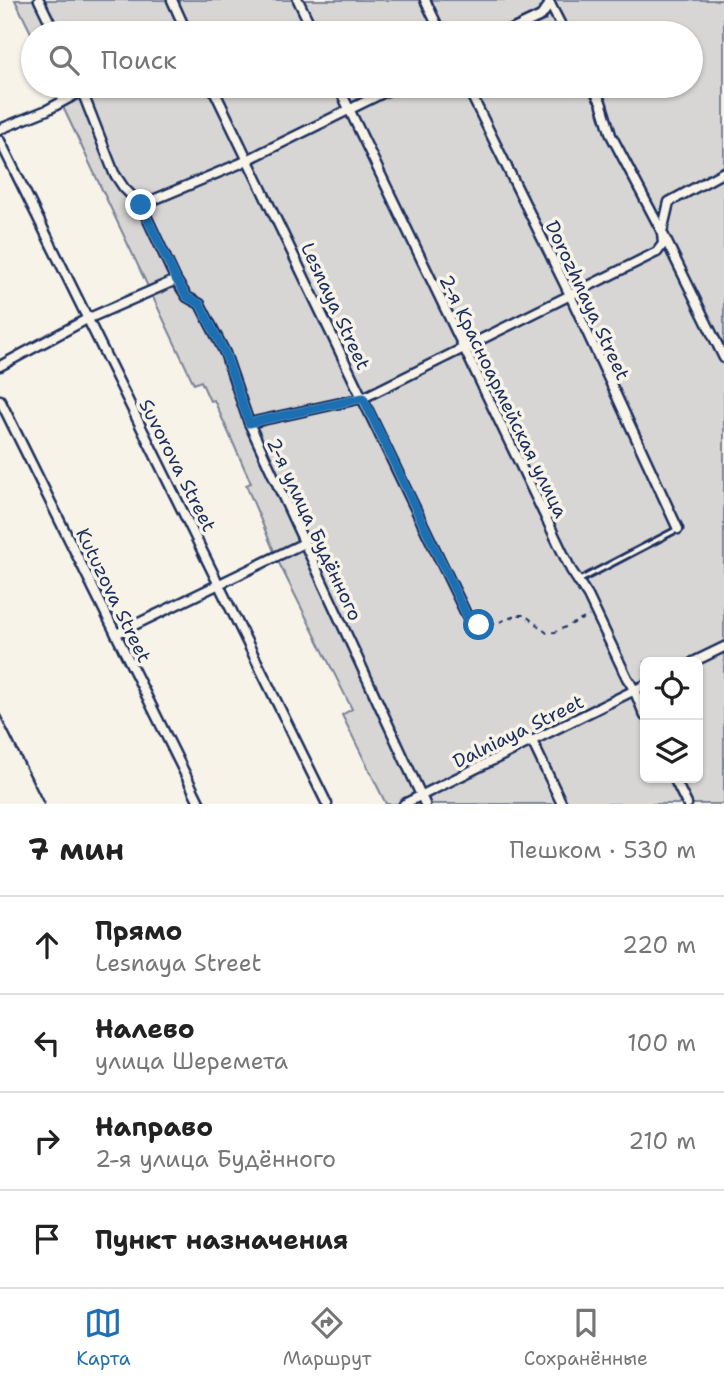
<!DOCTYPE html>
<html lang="ru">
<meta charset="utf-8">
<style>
body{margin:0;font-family:"Shantell Sans",sans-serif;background:#f2f2f2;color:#222}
.controls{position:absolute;right:21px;bottom:21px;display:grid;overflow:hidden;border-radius:10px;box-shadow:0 2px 5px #0004}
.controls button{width:63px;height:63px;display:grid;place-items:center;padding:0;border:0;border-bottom:2px solid #e0e0e0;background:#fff;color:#222;font:35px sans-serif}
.stop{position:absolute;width:21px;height:21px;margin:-16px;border:5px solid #1f6fb2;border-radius:50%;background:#fff}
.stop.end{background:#1f6fb2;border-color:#fff;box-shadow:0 2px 7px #0008}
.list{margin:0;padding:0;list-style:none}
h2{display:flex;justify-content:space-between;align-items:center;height:91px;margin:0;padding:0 28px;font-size:30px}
h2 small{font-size:23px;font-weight:400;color:#767676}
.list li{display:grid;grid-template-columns:46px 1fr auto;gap:21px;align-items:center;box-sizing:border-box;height:98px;padding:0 28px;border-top:2px solid #e0e0e0}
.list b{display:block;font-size:26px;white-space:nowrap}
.list p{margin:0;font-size:23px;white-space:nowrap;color:#767676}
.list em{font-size:23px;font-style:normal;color:#767676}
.icon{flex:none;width:38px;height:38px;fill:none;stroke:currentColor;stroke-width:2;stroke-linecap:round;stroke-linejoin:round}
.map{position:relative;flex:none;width:724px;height:804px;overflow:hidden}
.search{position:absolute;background:#fff;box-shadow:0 2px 5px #0004;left:21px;right:21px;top:21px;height:77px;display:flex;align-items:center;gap:18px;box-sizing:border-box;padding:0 24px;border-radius:38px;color:#767676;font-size:26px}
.sheet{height:483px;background:#fff}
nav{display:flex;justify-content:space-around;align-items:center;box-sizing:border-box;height:98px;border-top:2px solid #e0e0e0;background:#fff;font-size:19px;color:#767676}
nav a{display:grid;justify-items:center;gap:4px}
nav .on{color:#1f6fb2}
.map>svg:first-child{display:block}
.green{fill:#d7d6d4;stroke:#798299;stroke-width:2;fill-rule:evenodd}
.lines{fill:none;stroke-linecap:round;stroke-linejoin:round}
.lane-casing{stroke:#1b2f5e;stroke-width:9}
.street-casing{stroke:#1b2f5e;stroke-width:13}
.path{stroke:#1b2f5e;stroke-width:2;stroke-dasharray:5 5;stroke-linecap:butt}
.lane{stroke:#f7f3e8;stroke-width:3.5}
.street{stroke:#f7f3e8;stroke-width:8}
.rail{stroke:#1b2f5e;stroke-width:2.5}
.route{stroke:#1f6fb2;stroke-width:9}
.labels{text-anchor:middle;stroke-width:7;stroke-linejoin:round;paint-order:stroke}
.street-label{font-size:19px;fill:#1b2f5e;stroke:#f7f3e8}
</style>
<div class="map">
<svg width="724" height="804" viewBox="0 0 724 804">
<rect width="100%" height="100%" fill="#f7f3e8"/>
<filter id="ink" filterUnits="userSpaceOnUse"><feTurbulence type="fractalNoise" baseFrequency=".0143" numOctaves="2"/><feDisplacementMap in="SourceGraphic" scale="14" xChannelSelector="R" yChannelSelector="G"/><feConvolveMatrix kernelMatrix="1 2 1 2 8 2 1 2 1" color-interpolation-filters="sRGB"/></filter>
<g filter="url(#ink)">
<path class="green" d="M15 0H724V804H386L342 715 352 709 279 563 246 485 251 483 214 400 210 401 201 381 194 384 63 107 55 86H691V33H33V37ZM645 662H698V778H645Z"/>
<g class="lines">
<defs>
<polyline id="lane" points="580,580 676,530"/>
<g id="street">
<polyline points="39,0 55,33"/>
<polyline points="172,0 187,33"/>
<polyline points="298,0 314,33"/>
<polyline points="425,0 441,33"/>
<polyline points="548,0 565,33"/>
<polyline points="505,33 541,16 550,4"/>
<polyline points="80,86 114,173 124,188 141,205 176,280 187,297 200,304 225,353 249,423 425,804"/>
<polyline points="212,86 467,616"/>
<path d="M338 86 571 570 588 596 627 678C636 690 639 703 645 716"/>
<polyline points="467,86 570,295 678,529"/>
<polyline points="592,86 601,102 611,135 662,232"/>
<polyline points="0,129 47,110 82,91"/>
<polyline points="0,141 327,804"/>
<polyline points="141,205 239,164 397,86"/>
<polyline points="662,232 669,202 724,172"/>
<polyline points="0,366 87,319 176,280"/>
<polyline points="0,400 200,804"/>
<polyline points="249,423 363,398 657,252 663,244 662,232 724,358"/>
<polyline points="116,634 304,543"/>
<polyline points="693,662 724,647"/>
<polyline points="532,741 562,804"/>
<polyline points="674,778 687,804"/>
<polyline points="404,804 645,685"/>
</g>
</defs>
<use href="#lane" class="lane-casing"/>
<use href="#street" class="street-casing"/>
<polyline class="path" points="472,621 486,627 518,615 525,615 547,633 555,632 589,616"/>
<use href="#lane" class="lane"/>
<use href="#street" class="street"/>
<polyline class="rail" points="0,715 44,804"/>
</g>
</g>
<g class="lines" filter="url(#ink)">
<polyline class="route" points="141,205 176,279 187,297 200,304 225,353 249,423 363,398 467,616 479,625"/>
</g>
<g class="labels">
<g class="street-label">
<text transform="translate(588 300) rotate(65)" y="7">Dorozhnaya Street</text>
<text transform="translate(336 306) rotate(65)" y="7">Lesnaya Street</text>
<text transform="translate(504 396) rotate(64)" y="7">2-я Красноармейская улица</text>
<text transform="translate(178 465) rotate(63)" y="7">Suvorova Street</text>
<text transform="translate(315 529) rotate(65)" y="7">2-я улица Будённого</text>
<text transform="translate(114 595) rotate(64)" y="7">Kutuzova Street</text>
<text transform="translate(518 731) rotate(-26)" y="7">Dalniaya Street</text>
</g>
</g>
</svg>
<div class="controls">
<button><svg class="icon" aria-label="locate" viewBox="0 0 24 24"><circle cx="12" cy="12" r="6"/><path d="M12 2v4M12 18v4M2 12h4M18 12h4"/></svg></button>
<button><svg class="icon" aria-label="layers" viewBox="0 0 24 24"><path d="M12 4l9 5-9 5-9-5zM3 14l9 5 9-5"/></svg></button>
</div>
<div class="stop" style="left:479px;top:625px"></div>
<div class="stop end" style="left:141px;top:205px"></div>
<div class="search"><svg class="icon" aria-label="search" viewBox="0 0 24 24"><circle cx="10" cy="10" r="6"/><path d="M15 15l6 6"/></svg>Поиск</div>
</div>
<section class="sheet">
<h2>7 мин<small>Пешком · 530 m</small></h2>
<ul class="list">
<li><svg class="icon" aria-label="ahead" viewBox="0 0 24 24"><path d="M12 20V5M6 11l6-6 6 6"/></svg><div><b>Прямо</b><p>Lesnaya Street</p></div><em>220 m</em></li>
<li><svg class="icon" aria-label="left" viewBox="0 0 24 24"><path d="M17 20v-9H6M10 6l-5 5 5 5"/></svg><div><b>Налево</b><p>улица Шеремета</p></div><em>100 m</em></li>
<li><svg class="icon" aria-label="right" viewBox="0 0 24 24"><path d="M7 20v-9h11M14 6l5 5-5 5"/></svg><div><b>Направо</b><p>2-я улица Будённого</p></div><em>210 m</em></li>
<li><svg class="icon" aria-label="arrive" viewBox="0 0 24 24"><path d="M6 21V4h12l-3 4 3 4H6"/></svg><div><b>Пункт назначения</b></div></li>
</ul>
</section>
<nav>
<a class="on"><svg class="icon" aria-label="map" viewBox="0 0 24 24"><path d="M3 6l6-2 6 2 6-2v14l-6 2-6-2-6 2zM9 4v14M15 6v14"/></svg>Карта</a>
<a><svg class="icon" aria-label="directions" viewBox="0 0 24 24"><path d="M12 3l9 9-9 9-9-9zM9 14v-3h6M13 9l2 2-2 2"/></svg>Маршрут</a>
<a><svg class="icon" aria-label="saved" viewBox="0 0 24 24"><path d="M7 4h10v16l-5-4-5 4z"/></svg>Сохранённые</a>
</nav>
